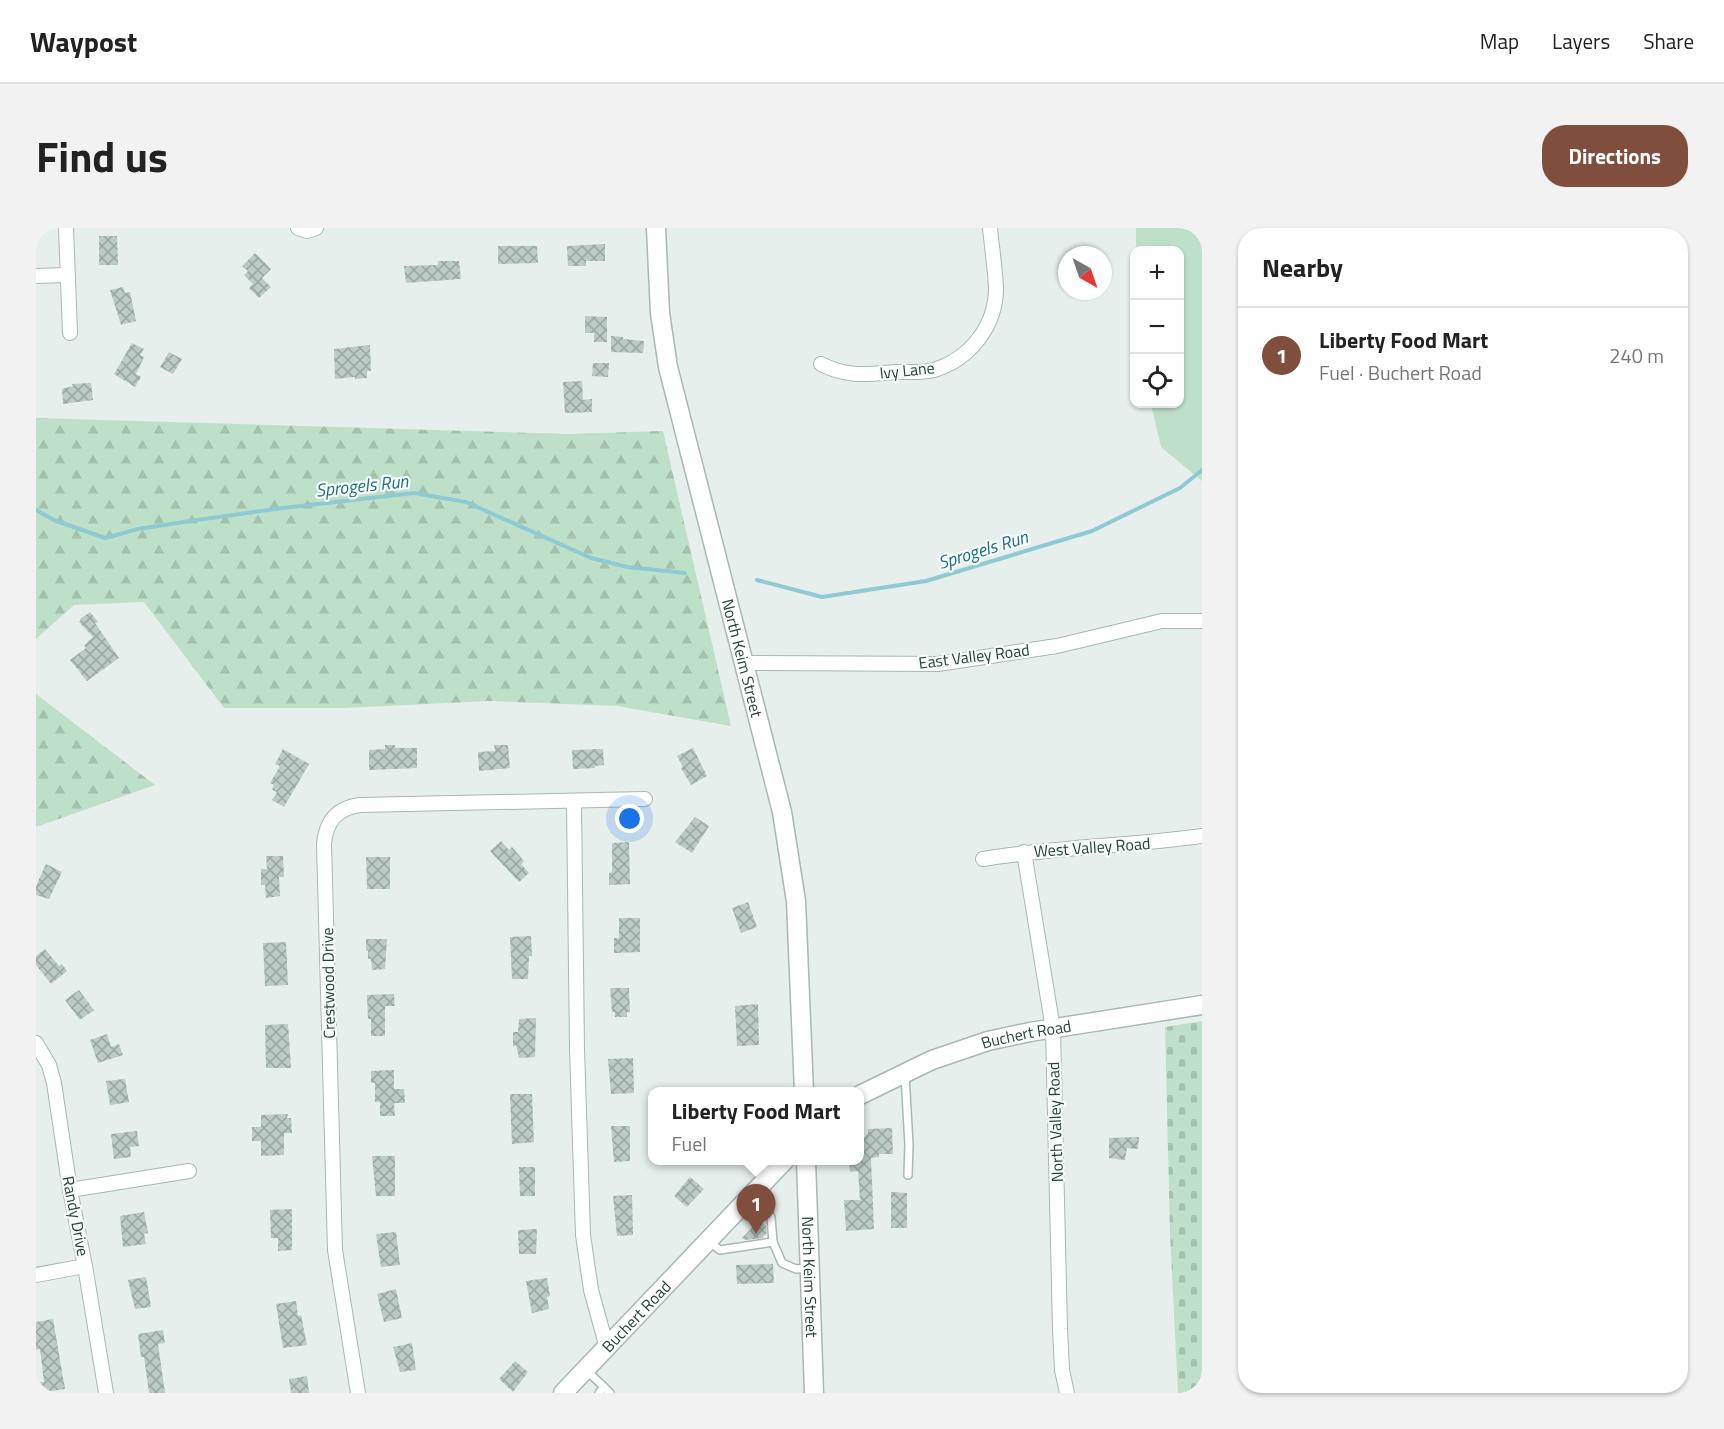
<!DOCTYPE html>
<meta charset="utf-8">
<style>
body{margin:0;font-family:"Titillium Web",sans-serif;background:#f2f2f2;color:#222}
.controls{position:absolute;right:18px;top:18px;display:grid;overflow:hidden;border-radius:12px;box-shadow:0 2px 4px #0004}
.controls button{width:54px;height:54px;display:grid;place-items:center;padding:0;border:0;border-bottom:2px solid #e0e0e0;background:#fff;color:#222;font:30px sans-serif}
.compass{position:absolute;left:1022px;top:18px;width:54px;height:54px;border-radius:50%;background:#fff;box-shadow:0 2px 4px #0004;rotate:140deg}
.you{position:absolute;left:594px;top:591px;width:21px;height:21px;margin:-15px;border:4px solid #fff;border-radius:50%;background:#1a73e8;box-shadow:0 0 0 9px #1a73e833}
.badge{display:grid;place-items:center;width:39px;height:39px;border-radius:50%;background:#804e3d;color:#fff;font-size:20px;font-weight:700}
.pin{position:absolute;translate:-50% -50px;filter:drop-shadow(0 2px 3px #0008)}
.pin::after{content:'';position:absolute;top:32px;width:21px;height:18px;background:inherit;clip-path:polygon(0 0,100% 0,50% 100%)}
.popup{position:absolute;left:612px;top:859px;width:216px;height:78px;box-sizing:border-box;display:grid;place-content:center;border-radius:12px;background:#fff;filter:drop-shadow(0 2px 4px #0005);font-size:20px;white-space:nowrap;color:#767676}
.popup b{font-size:22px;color:#222}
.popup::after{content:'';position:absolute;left:50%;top:100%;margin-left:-12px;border:12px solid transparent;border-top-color:#fff}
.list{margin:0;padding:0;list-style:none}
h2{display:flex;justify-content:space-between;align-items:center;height:78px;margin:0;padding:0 24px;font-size:26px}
h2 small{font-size:20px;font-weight:400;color:#767676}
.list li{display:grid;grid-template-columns:39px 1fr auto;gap:18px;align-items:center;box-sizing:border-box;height:96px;padding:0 24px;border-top:2px solid #e0e0e0}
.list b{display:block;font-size:22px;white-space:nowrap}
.list p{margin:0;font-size:20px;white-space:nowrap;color:#767676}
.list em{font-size:20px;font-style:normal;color:#767676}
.icon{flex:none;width:33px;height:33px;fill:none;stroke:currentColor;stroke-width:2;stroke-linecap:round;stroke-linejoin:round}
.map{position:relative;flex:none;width:1166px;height:1165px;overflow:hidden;border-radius:24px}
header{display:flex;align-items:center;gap:36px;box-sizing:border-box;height:84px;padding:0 30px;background:#fff;border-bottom:2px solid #e0e0e0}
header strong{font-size:28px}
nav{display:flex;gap:33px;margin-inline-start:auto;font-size:21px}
.intro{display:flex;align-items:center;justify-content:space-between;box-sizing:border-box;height:144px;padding:0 36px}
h1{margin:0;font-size:42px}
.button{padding:15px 27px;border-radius:24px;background:#804e3d;color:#fff;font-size:21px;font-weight:700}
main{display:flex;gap:36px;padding:0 36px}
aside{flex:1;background:#fff;border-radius:24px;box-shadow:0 2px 4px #0004}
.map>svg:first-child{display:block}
.green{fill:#bfe0c8}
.forest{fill:url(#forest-firs)}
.cemetery{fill:url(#cemetery-stones)}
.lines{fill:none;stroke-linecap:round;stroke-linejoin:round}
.stream{stroke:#8ec9d4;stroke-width:4}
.building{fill:url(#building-cross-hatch)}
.service-casing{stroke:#a8b8b2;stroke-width:10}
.minor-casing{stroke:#a8b8b2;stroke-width:16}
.tertiary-casing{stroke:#a8b8b2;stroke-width:21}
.service{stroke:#fff;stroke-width:7}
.minor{stroke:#fff;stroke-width:14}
.tertiary{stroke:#fff;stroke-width:18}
.labels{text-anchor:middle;stroke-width:4.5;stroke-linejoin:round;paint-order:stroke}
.street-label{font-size:16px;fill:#24423a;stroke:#f7fbf9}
.water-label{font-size:18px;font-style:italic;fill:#1c6f80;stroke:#f7fbf9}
</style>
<header>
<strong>Waypost</strong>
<nav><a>Map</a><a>Layers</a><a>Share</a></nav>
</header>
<div class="intro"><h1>Find us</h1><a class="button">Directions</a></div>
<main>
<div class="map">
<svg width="1166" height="1165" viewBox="0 0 1166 1165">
<defs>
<pattern id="forest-firs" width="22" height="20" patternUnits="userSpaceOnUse" patternTransform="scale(1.5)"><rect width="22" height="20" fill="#bfe0c8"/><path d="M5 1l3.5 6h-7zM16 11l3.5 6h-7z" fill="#a4c1ad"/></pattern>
<pattern id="cemetery-stones" width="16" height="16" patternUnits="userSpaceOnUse" patternTransform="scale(1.5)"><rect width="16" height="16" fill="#bfe0c8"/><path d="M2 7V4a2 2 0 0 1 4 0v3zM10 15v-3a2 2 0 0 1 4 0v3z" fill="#a4c1ad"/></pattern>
<pattern id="building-cross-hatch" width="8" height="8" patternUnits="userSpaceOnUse" patternTransform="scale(1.5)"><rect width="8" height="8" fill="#bbcac4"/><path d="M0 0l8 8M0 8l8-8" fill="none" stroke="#98a6a0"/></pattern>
</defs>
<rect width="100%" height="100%" fill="#e6efeb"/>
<polygon class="green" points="1100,0 1166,0 1166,253 1125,219 1115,176 1144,176 1144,22 1100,22"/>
<g class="forest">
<polygon points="0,190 533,206 627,203 695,498 581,478 452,473 309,480 188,480 108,374 38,377 0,411"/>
<polygon points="0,466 119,557 0,599"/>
</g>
<polygon class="cemetery" points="1166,793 1166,1165 1142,1165 1134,1005 1129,799"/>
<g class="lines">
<g class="stream">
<polyline points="0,282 18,292 69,310 102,301 161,292 247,280 378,265 430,274 555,330 592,339 649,345"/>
<polyline points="721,352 786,369 890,353 1056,303 1144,260 1166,242"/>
</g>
</g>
<g class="building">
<polygon points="63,8 81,8 82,37 63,37"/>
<polygon points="569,16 569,33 550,33 550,38 532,38 531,18"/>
<polygon points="462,18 501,18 502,35 462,36"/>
<polygon points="219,25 235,41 226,50 235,59 223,70 213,60 217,56 208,47 212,43 206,38"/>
<polygon points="402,33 423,33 425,51 370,55 368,38 402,37"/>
<polygon points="87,59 89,65 94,64 100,93 85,97 74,62"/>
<polygon points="549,88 571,89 571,114 558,114 558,105 549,105"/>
<polygon points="575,108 587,109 587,111 608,113 607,125 575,124"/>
<polygon points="96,115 108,121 104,127 108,129 100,146 105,149 99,159 78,146"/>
<polygon points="334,117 335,143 331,143 331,150 319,151 319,149 299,151 298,121"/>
<polygon points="133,124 146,131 137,146 124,139"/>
<polygon points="557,135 573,135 572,149 556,148"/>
<polygon points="546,153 547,172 556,171 556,184 529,185 527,154"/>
<polygon points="55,155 57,172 27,176 26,161 37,158 36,156"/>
<polygon points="54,384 62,394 59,395 83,430 51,453 34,432 50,420 48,417 57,409 43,394 45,392 44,391"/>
<polygon points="349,517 359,517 359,520 381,520 381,540 333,542 333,522 349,521"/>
<polygon points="458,517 472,517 474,540 443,543 442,524 459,523"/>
<polygon points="657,520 671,548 655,557 645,540 647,539 641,528"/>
<polygon points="247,521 273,536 248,579 236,572 241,564 236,562 238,557 234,555 244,538 239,536"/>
<polygon points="567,521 568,537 559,538 559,540 537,541 536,522"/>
<polygon points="659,589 673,598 656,625 639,614"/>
<polygon points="465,613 473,622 476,619 488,633 485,636 493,645 483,654 454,623"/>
<polygon points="593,614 594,656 573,657 573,645 576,644 576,615"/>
<polygon points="230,628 247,628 248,649 243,649 244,668 230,670 229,657 225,657 225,641 231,641"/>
<polygon points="330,629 354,629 354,661 331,661"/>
<polygon points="10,636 26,644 13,671 0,667 0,658"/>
<polygon points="712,674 721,699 705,705 696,680"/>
<polygon points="583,690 604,690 604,724 578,725 578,710 583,710"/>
<polygon points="495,708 496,728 493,728 492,751 476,751 474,709"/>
<polygon points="330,711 351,711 349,741 336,742 335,731 332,731 332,723 330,723"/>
<polygon points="250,714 252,757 229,758 227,715"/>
<polygon points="9,721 23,738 26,736 31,743 15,756 0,737 0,728"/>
<polygon points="574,760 593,760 594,784 591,784 591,789 579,789 579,784 576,784"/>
<polygon points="43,762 58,782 44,792 29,772"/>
<polygon points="358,766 359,778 349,778 349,808 335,808 335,791 332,791 331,767"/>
<polygon points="722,776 723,817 701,818 699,778"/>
<polygon points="500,790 499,829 483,830 480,817 477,818 477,804 482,804 483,791"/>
<polygon points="252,796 255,840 230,840 229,797"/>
<polygon points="71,806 75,819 83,816 87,827 62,835 54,812"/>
<polygon points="597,830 598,865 575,866 572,831"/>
<polygon points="358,842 358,861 368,861 369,875 358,875 359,888 344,888 344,874 339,874 339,855 335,855 335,843"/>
<polygon points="89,851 93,874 74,877 70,853"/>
<polygon points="474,866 496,866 498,914 476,916"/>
<polygon points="252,886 251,890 255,890 256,905 248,905 248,927 225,928 225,913 216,913 216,899 225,899 225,887"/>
<polygon points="575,898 594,898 594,933 578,934"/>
<polygon points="856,900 857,926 843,926 843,929 835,930 838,1001 810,1003 808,972 824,972 822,943 814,944 813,933 824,933 824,914 832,905 832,901"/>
<polygon points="101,903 103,918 94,919 95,929 78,931 75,906"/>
<polygon points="1103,909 1102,921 1091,920 1089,932 1073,930 1073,910"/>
<polygon points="336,928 359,928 359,968 340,968"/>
<polygon points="483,939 499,939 499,968 484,968"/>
<polygon points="654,949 668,961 651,979 638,968"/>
<polygon points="855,964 871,965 871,1000 855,1000"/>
<polygon points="596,967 597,1007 581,1008 577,968"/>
<polygon points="256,981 256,1022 242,1023 242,1010 235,1010 234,982"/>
<polygon points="108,984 112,1005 108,1006 110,1016 87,1019 84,988"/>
<polygon points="724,992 730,998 731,1005 726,1010 709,1012 706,1010"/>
<polygon points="501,1001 500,1026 483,1026 482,1002"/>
<polygon points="360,1004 364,1037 345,1039 340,1006"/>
<polygon points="737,1036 738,1055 701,1056 700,1037"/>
<polygon points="110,1049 115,1079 99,1081 92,1052"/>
<polygon points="511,1050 514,1068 511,1069 513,1081 496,1085 490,1053"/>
<polygon points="360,1061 366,1090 348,1094 341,1066"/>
<polygon points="260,1073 262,1088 265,1087 271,1117 247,1120 240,1076"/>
<polygon points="17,1091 29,1161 3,1165 1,1154 8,1154 4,1121 0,1122 0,1094"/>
<polygon points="127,1102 129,1115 122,1116 129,1165 113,1165 108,1129 105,1129 102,1106"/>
<polygon points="376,1115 380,1142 364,1144 357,1119"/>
<polygon points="479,1133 492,1144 477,1164 463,1151"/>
<polygon points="271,1148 273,1165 255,1165 253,1151"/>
</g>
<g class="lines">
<defs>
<g id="service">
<polyline points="869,847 873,917 872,947"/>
<polyline points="717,966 735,989 737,1014"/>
<polyline points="672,1013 684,1022 737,1014 746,1035 760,1041 773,1040"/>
<polyline points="550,1142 568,1159"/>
<polyline points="563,1165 568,1159 574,1165"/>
</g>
<g id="minor">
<polyline points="30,0 34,105"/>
<polyline points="262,0 271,3 280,0"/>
<polyline points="0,48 31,47"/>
<path d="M785 136C812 150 833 146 861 144 873 144 887 145 898 142 934 131 960 98 960 60 959 40 956 20 954 0"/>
<polyline points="708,435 902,436 1021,418 1126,393 1166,393"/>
<polyline points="538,574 541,821 547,1007 555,1062 571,1120"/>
<polyline points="988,624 1017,801 1024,1101 1026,1142 1031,1165"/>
<path d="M947 631C1019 619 1093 618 1166 608"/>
<polyline points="0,815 13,837 18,855 34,962 49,1038 70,1165"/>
<polyline points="34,962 153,943"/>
<polyline points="0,1047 49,1038"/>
<path d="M322 1165 299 1022 288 616C290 593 301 580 324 577L609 571"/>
</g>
<g id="tertiary">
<path id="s1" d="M620 0 624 85 632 139 746 584 760 673 768 864"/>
<path id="s2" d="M824 867 896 832 952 813 994 804 1166 777"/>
<path id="s3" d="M770 932 778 1165"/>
<path id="s4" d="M527 1165 749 932"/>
</g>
</defs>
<use href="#service" class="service-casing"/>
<use href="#minor" class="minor-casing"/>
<use href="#tertiary" class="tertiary-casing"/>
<use href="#service" class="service"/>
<use href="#minor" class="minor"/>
<use href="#tertiary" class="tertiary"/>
</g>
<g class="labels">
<g class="street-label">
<text transform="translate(871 142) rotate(-6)" y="6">Ivy Lane</text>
<text transform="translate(938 428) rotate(-7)" y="6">East Valley Road</text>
<text dy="6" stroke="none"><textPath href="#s1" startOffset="440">North Keim Street</textPath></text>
<text transform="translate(1056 619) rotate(-4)" y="6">West Valley Road</text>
<text transform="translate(292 755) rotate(-91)" y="6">Crestwood Drive</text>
<text dy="6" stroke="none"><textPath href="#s2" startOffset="178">Buchert Road</textPath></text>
<text transform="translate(1019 894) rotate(-92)" y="6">North Valley Road</text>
<text transform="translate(40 988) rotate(79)" y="6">Randy Drive</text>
<text dy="6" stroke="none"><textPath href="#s3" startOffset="117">North Keim Street</textPath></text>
<text dy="6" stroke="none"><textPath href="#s4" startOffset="106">Buchert Road</textPath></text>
</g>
<g class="water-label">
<text transform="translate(326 258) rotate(-6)" y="6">Sprogels Run</text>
<text transform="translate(947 322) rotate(-17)" y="6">Sprogels Run</text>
</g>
</g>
</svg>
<div class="controls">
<button>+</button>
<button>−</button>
<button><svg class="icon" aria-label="locate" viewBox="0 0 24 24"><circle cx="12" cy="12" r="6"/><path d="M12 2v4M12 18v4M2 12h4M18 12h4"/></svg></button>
</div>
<svg class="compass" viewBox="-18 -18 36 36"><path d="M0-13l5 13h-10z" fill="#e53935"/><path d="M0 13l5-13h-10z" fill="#767676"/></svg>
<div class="you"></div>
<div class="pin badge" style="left:720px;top:1006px">1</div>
<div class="popup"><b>Liberty Food Mart</b>Fuel</div>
</div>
<aside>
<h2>Nearby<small></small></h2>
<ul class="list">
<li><span class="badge">1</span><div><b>Liberty Food Mart</b><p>Fuel · Buchert Road</p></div><em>240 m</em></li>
</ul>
</aside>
</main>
